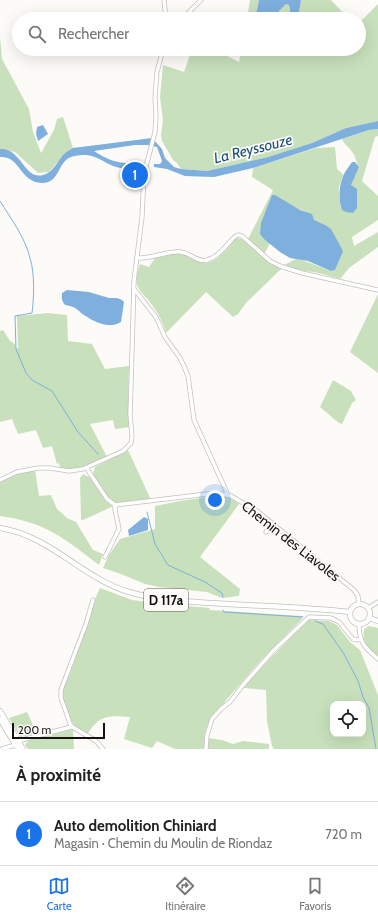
<!DOCTYPE html>
<html lang="fr">
<meta charset="utf-8">
<style>
body{margin:0;font-family:Cabin,sans-serif;background:#f2f2f2;color:#222}
.controls{position:absolute;right:12px;bottom:12px;display:grid;overflow:hidden;border-radius:8px;box-shadow:0 4px 16px #0002}
.controls button{width:36px;height:36px;display:grid;place-items:center;padding:0;border:0;border-bottom:1px solid #e0e0e0;background:#fff;color:#222;font:20px sans-serif}
.scale{position:absolute;left:12px;bottom:10px;width:93px;box-sizing:border-box;padding-left:4px;border:2px solid #141312;border-top:0;font-size:11px;line-height:14px;white-space:nowrap;color:#141312;-webkit-text-stroke:3px #fdfbf8;paint-order:stroke}
.you{position:absolute;left:215px;top:500px;width:14px;height:14px;margin:-10px;border:3px solid #fff;border-radius:50%;background:#1a73e8;box-shadow:0 0 0 6px #1a73e833}
.badge{display:grid;place-items:center;width:26px;height:26px;border-radius:50%;background:#1a73e8;color:#fff;font-size:13px;font-weight:700}
.pin{position:absolute;translate:-50% -50%;border:2px solid #fff;box-shadow:0 1px 4px #0006}
.list{margin:0;padding:0;list-style:none}
h2{display:flex;justify-content:space-between;align-items:center;height:52px;margin:0;padding:0 16px;font-size:17px}
h2 small{font-size:13px;font-weight:400;color:#767676}
.list li{display:grid;grid-template-columns:26px 1fr auto;gap:12px;align-items:center;box-sizing:border-box;height:64px;padding:0 16px;border-top:1px solid #e0e0e0}
.list b{display:block;font-size:15px;white-space:nowrap}
.list p{margin:0;font-size:13px;white-space:nowrap;color:#767676}
.list em{font-size:13px;font-style:normal;color:#767676}
.icon{flex:none;width:22px;height:22px;fill:none;stroke:currentColor;stroke-width:2;stroke-linecap:round;stroke-linejoin:round}
.map{position:relative;flex:none;width:378px;height:749px;overflow:hidden}
.search{position:absolute;background:#fff;box-shadow:0 4px 16px #0002;left:12px;right:12px;top:12px;height:44px;display:flex;align-items:center;gap:10px;box-sizing:border-box;padding:0 14px;border-radius:22px;color:#767676;font-size:15px}
.sheet{height:116px;background:#fff}
nav{display:flex;justify-content:space-around;align-items:center;box-sizing:border-box;height:56px;border-top:1px solid #e0e0e0;background:#fff;font-size:11px;color:#767676}
nav a{display:grid;justify-items:center;gap:2px}
nav .on{color:#1a73e8}
.map>svg:first-child{display:block}
.green{fill:#c8e0bb;fill-rule:evenodd}
.water{fill:#7fafdd}
.lines{fill:none;stroke-linecap:round;stroke-linejoin:round}
.stream{stroke:#7fafdd;stroke-width:1}
.minor-casing{stroke:#c3c1be;stroke-width:5}
.major-casing{stroke:#c3c1be;stroke-width:6}
.minor{stroke:#fff;stroke-width:3.5}
.major{stroke:#fff;stroke-width:4.5}
.labels{text-anchor:middle;stroke-width:3.5;stroke-linejoin:round;paint-order:stroke}
.shield{fill:#fdfbf8;stroke:#5a5957;stroke-width:1}
.shield-label{font-size:13px;font-weight:bold;fill:#141312}
.street-label{font-size:14px;fill:#141312;stroke:#fdfbf8}
.water-label{font-size:15px;font-style:italic;fill:#1a4f7a;stroke:#fdfbf8}
</style>
<div class="map">
<svg width="378" height="749" viewBox="0 0 378 749">
<rect width="100%" height="100%" fill="#fdfbf8"/>
<g class="green">
<polygon points="250,0 259,0 255,19 247,19"/>
<polygon points="301,0 331,0 349,19 298,19"/>
<path d="M286 4 289 5C290 10 290 15 287 19H278L279 11Z"/>
<polygon points="378,4 378,121 346,128 312,143 268,157 207,171 181,169 177,163 173,160 162,141 161,135 163,120 160,97 163,65 184,72 192,49 214,49 239,62 242,49 247,49 245,56 255,55 260,49 266,49 273,53 292,54 293,49 359,49 359,23"/>
<polygon points="0,37 2,59 29,109 33,132 41,153 54,130 57,119 63,117 73,148 66,152 49,172 38,173 15,152 0,149"/>
<path d="M378 129V136L375 137 362 181 378 196V220L352 237 354 246 378 232V247L349 268 340 279 319 273 292 269 284 265 296 259 302 260 331 271 335 270C338 261 345 255 340 246L304 211 296 208 265 240 270 243 265 253 248 239 273 190 252 177 253 168 316 148 335 147 337 169 343 174C342 179 340 183 339 187 338 194 340 204 342 210L353 179 359 167C355 161 356 156 352 152 349 146 345 146 342 139L369 130Z"/>
<path d="M236 238 243 239 271 263 281 269 246 303 238 314 233 317 206 292 166 333C163 324 160 316 154 308 143 290 130 291 140 264L149 267 155 258C163 256 172 253 180 254 188 254 194 259 201 262 215 266 228 248 236 238Z"/>
<polygon points="378,294 378,373 350,352"/>
<path d="M48 313 67 315 68 341 92 344 105 369 129 366 128 407 130 427 115 429 113 420 90 424 107 457C90 464 79 471 60 468L59 463 57 464 52 446 43 448 36 430 18 434 12 419 0 422V331L3 330 10 341 15 344 16 349 18 348 17 316Z"/>
<polygon points="333,380 351,391 356,400 352,403 342,424 339,423 320,407"/>
<polygon points="128,450 151,500 118,504 83,520 81,520 80,478 83,474 89,477 93,474 95,467"/>
<path d="M35 470 39 496 51 495 57 509 67 518 76 522 93 550 103 554 99 565C64 538 45 522 0 516V482L17 474Z"/>
<path d="M214 496C225 496 231 497 239 504L200 557 240 589 239 596 222 598 207 592 159 587 145 584 121 574 103 568 109 555 120 539 155 529V506L180 501Z"/>
<path d="M100 588 132 600 164 604 210 608 209 610 302 616V619L261 660 210 719 205 732 204 749H175L157 741 152 748 124 739 130 717C108 715 99 715 87 735L75 726 70 719 62 699V692L69 676 84 635 95 599Z"/>
<path d="M308 620 329 621 337 625 350 642 360 650 378 695V749H274L272 746 267 721 266 690 244 688 252 677ZM333 704H363V734H333Z"/>
<path d="M369 626 378 628V657C368 648 362 644 364 629Z"/>
<polygon points="27,712 37,734 20,737 9,718"/>
<polygon points="73,729 74,749 28,749 25,745 28,741"/>
<polygon points="209,738 222,740 233,744 243,741 269,744 269,749 208,749"/>
</g>
<g class="water">
<polygon points="259,0 301,0 298,19 287,19 290,10 289,5 286,4 279,11 278,19 255,19"/>
<path d="M266 49H293L292 54C282 54 275 54 266 49Z"/>
<path d="M378 121V129L369 130 253 168 214 177 185 176 167 169 154 167V164H160L162 161 157 147 148 145H135L94 151C110 162 125 165 144 163V166H141L142 168C135 169 128 170 121 168 103 165 97 151 75 156 56 159 62 183 42 183 19 182 21 156 0 157V149C21 147 24 180 43 175 53 173 58 160 65 153 67 151 70 150 73 148L152 138 162 149 165 158 174 167 181 169 207 171 268 157 312 143 346 128Z"/>
<polygon points="43,125 48,134 38,141 36,134 37,127"/>
<path d="M352 162H355L359 167 351 185 357 189V208L353 213 346 212 342 210C338 198 339 187 343 176 345 171 349 167 352 162Z"/>
<polygon points="272,195 275,195 300,210 312,214 314,220 325,225 331,229 343,251 342,254 335,270 331,271 308,261 290,258 280,252 265,240 260,234 261,223"/>
<path d="M67 290 89 292 109 298H117L122 300 124 302 121 322C107 330 93 321 81 313 79 311 76 308 73 307 69 305 65 307 63 302 61 299 62 296 62 293Z"/>
<polygon points="144,517 148,519 148,530 129,536 128,530"/>
</g>
<g class="lines">
<g class="stream">
<path d="M0 201C11 219 25 237 30 258 35 274 34 297 32 313L15 316 16 349 26 373 32 380 52 391 78 432 98 454"/>
<polyline points="147,512 155,544 168,565 205,582 222,593 223,597"/>
<polyline points="223,610 224,612 303,617"/>
<polyline points="315,621 323,624 344,654 358,681 363,697 369,708 376,749"/>
</g>
<defs>
<g id="minor">
<polyline points="164,0 166,19"/>
<polyline points="182,19 201,0"/>
<path d="M137 258C151 259 170 250 181 252 190 253 198 263 207 260 214 258 222 251 227 245 231 241 233 237 238 235L242 236 270 261 280 266 302 273 378 290"/>
<polyline points="134,289 156,317 165,337 180,358 184,366 188,376 194,420 228,495"/>
<polyline points="87,468 89,472 107,499 115,505 207,494 222,494 231,496 257,511 354,590 358,596 359,604"/>
<polyline points="0,480 17,472 38,468 50,468 69,471 83,469 123,451 131,443 132,436 130,414 131,386 134,281 142,217 144,174 155,132 156,117 155,96 157,72 163,49"/>
<polyline points="266,532 272,524"/>
<polyline points="105,557 119,529 115,510 115,505"/>
<polyline points="368,608 378,602"/>
<path d="M359 624C359 643 365 648 378 659"/>
<polyline points="71,726 96,741 103,749"/>
<polyline points="18,741 71,727 71,726 61,698 61,690 86,624 93,600"/>
<polyline points="2,749 15,745"/>
<polyline points="206,749 207,735 212,719 221,709 230,702 243,685 273,651 309,617 331,618 339,622 353,639 356,640 361,639"/>
</g>
<g id="major">
<path d="M0 528C51 536 82 578 129 592 156 600 183 601 210 603 257 606 304 607 350 612"/>
<circle cx="360" cy="614" r="10"/>
<polyline points="369,618 378,621"/>
<polyline points="0,711 23,749"/>
<polyline points="0,719 18,749"/>
</g>
</defs>
<use href="#minor" class="minor-casing"/>
<use href="#major" class="major-casing"/>
<use href="#minor" class="minor"/>
<use href="#major" class="major"/>
</g>
<g class="labels">
<rect class="shield" x="144" y="589" width="44" height="22" rx="3"/>
<g class="shield-label">
<text x="166" y="605">D 117a</text>
</g>
<g class="street-label">
<text transform="translate(291 541) rotate(38)" y="5">Chemin des Liavoles</text>
</g>
<g class="water-label">
<text transform="translate(253 149) rotate(-14)" y="5">La Reyssouze</text>
</g>
</g>
</svg>
<div class="controls">
<button><svg class="icon" aria-label="locate" viewBox="0 0 24 24"><circle cx="12" cy="12" r="6"/><path d="M12 2v4M12 18v4M2 12h4M18 12h4"/></svg></button>
</div>
<div class="scale">200 m</div>
<div class="you"></div>
<div class="pin badge" style="left:135px;top:175px">1</div>
<div class="search"><svg class="icon" aria-label="search" viewBox="0 0 24 24"><circle cx="10" cy="10" r="6"/><path d="M15 15l6 6"/></svg>Rechercher</div>
</div>
<section class="sheet">
<h2>À proximité<small></small></h2>
<ul class="list">
<li><span class="badge">1</span><div><b>Auto demolition Chiniard</b><p>Magasin · Chemin du Moulin de Riondaz</p></div><em>720 m</em></li>
</ul>
</section>
<nav>
<a class="on"><svg class="icon" aria-label="map" viewBox="0 0 24 24"><path d="M3 6l6-2 6 2 6-2v14l-6 2-6-2-6 2zM9 4v14M15 6v14"/></svg>Carte</a>
<a><svg class="icon" aria-label="directions" viewBox="0 0 24 24"><path d="M12 3l9 9-9 9-9-9zM9 14v-3h6M13 9l2 2-2 2"/></svg>Itinéraire</a>
<a><svg class="icon" aria-label="saved" viewBox="0 0 24 24"><path d="M7 4h10v16l-5-4-5 4z"/></svg>Favoris</a>
</nav>
